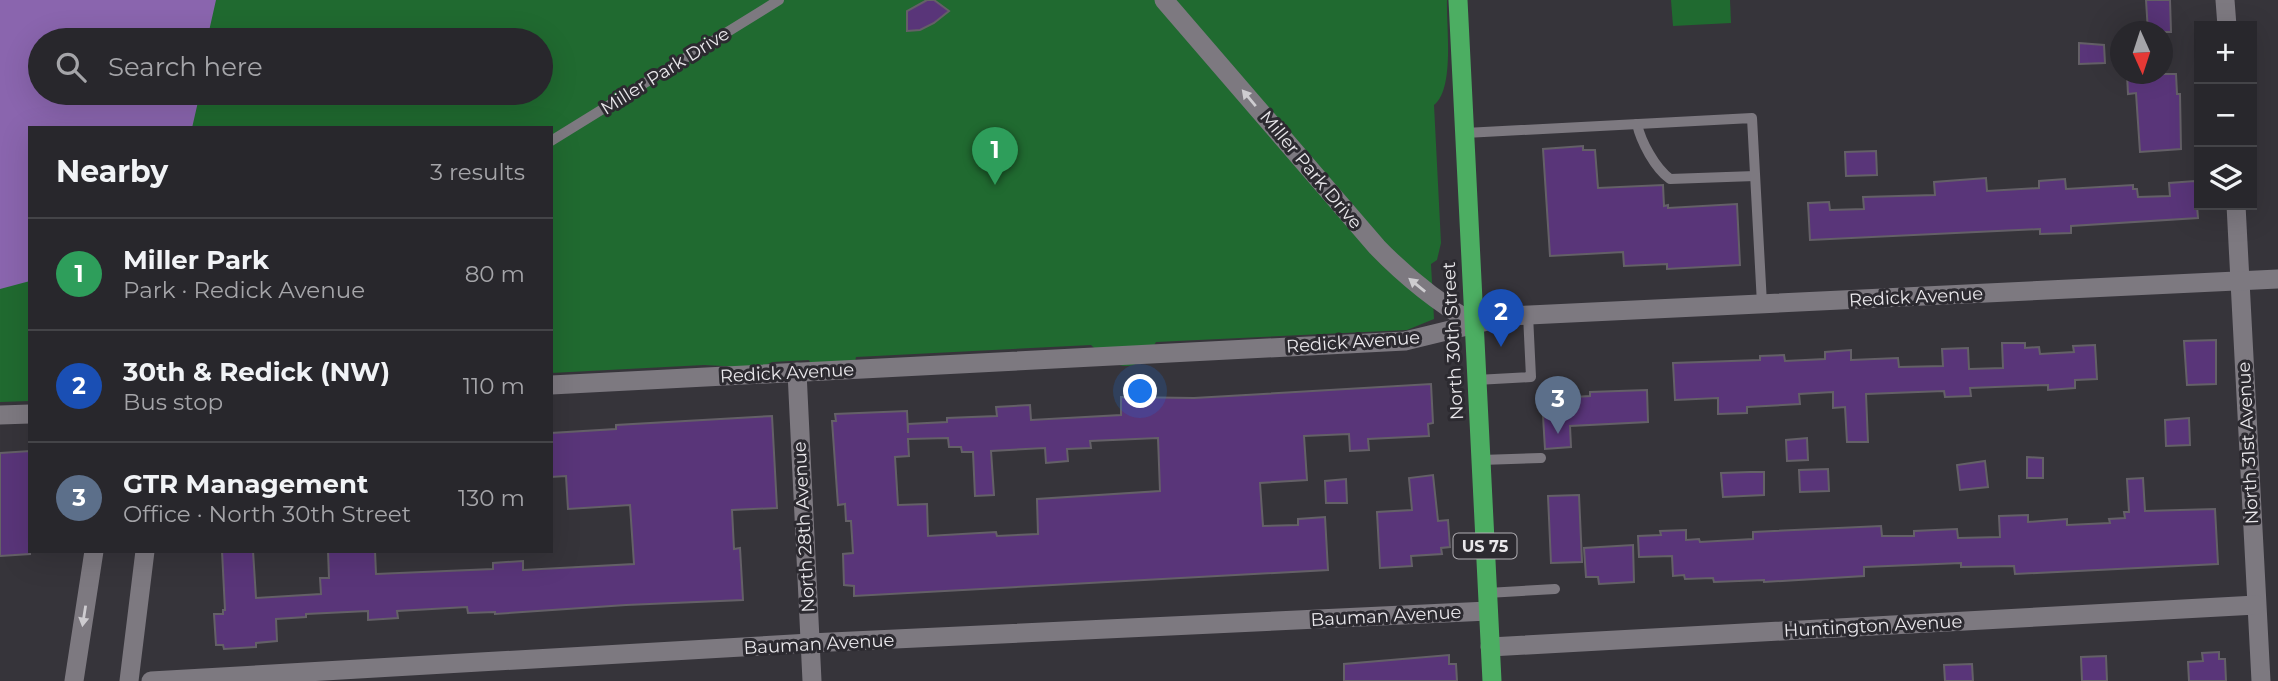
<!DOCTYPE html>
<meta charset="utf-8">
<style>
body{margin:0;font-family:Montserrat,sans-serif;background:#302f34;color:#f1f3f6}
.controls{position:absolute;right:21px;top:21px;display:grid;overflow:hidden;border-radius:0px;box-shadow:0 7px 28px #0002}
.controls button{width:63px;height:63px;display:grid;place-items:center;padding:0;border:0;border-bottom:2px solid #444448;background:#28272c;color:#f1f3f6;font:35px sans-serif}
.compass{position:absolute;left:2110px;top:21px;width:63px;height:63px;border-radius:50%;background:#28272c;box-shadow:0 7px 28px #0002;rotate:177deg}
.you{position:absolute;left:1141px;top:392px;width:24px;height:24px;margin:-18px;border:5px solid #fff;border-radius:50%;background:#1a73e8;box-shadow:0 0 0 10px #1a73e833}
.badge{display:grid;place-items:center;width:46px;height:46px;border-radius:50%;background:#db2777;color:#fff;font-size:23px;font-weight:700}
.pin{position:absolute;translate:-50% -58px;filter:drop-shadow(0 2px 4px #0008)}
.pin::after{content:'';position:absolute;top:37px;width:24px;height:21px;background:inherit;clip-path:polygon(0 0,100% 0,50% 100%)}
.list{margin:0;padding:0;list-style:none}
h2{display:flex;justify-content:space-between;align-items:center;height:91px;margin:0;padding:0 28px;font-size:30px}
h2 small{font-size:23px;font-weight:400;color:#a5a5a9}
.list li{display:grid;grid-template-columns:46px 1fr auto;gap:21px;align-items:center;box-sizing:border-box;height:112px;padding:0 28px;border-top:2px solid #444448}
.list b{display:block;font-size:26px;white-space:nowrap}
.list p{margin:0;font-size:23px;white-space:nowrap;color:#a5a5a9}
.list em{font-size:23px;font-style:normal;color:#a5a5a9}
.icon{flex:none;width:38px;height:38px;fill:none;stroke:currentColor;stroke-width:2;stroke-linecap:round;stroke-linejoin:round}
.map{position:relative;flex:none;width:2278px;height:681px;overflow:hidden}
.search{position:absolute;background:#28272c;box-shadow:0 7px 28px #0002;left:28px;top:28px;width:525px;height:77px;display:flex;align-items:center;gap:18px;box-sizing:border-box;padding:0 24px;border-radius:38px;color:#a5a5a9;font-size:26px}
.panel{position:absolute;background:#28272c;box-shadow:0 7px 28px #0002;left:28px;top:126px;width:525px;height:427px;border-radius:0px}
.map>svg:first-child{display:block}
.green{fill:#206a30;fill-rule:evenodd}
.water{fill:#8a65ae}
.building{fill:#593579;stroke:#646067;stroke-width:2;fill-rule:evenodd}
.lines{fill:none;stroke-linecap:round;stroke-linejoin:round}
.service{stroke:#7d7980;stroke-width:10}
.minor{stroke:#7d7980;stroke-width:19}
.tertiary{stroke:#7d7980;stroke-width:19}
.trunk{stroke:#4cae62;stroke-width:19}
.oneway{fill:#ceccd0}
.labels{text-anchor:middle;stroke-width:6;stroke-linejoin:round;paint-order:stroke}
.shield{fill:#2c2a30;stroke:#b0aeb3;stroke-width:2}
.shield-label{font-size:16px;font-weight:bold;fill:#e9e7eb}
.street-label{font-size:18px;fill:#e9e7eb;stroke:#2c2a30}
</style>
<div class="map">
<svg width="2278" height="681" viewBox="0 0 2278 681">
<rect width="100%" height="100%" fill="#36343a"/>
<g class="green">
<path d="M0 0H1447C1446 25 1455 89 1434 105L1441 243 1437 260 1431 264 1434 319 1407 330 1156 342C1136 377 1116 370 1091 345L856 357 854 366 812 367 809 360 772 362 760 368 704 365 551 373V128H30V401L0 402ZM40 40H541V93H40Z"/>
<polygon points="1671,0 1730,0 1731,23 1673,26"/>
</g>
<polygon class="water" points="0,0 216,0 207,40 40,40 40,93 200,93 192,128 30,128 30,281 0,289"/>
<g class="building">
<polygon points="927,0 934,0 949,11 934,23 920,30 907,31 907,11"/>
<polygon points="2146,0 2170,0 2171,32 2148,32"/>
<polygon points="2079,43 2104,45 2105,63 2079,64"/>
<polygon points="2127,74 2176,74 2177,94 2180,94 2181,149 2140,152 2136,93 2128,94"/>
<polygon points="1583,146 1583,150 1595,150 1598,188 1663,185 1664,206 1668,205 1668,208 1737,204 1740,265 1667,269 1667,264 1624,266 1623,252 1550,256 1543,149"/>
<polygon points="1876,151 1877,175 1846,176 1845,152"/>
<polygon points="1986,178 1987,191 2039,188 2039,181 2065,179 2066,189 2133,185 2133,189 2137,189 2138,197 2170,196 2169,183 2195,181 2198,218 2071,226 2071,233 2040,234 2040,229 1810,240 1808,203 1829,202 1830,210 1864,209 1863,197 1935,195 1934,182"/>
<polygon points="2216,340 2216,384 2187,385 2184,341"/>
<polygon points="2002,343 2025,343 2025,348 2039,347 2040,354 2074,352 2073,346 2095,345 2097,379 2075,380 2075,388 2048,390 2048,385 1970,388 1971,396 1945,397 1944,391 1866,394 1868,442 1847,442 1845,407 1833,408 1833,392 1799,394 1800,404 1747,407 1747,413 1718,414 1718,398 1675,400 1673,363 1760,360 1760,356 1784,355 1785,361 1825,359 1825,352 1851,350 1851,360 1898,358 1899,367 1943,366 1942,349 1968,348 1969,369 2003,368"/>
<path d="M1431 384 1433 423 1428 424 1429 436 1368 439 1369 450 1350 451 1349 434 1304 436 1307 480 1260 483 1263 526 1298 525V519L1325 517 1328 570 854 596V586L844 585 843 554 853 553 851 521H846L845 504 838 505 832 421H836L835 414 907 411 908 433V424L947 422V418L997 416 996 407 1030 405 1031 420 1121 415V397L1194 398ZM948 438 949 447H961L962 452H973L975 496 994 495 991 451 1045 448 1046 463 1068 461 1067 449 1091 448 1090 441 1158 438 1160 491 1037 499 1038 534 997 536 996 532 928 536 927 504 898 505 895 457 909 456 908 439Z"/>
<polygon points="1647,390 1648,422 1570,426 1571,447 1545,449 1542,399 1590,396 1590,392"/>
<polygon points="772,416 777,508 732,510 734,549 740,548 743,600 626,605 495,614 495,612 468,613 467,607 397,611 398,618 368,620 368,611 306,614 306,617 276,619 277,641 256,643 256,647 224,649 223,645 216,645 214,614 223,614 223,610 225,610 222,551 253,551 256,598 321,594 320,578 329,578 328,551 375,551 376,574 493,569 493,563 523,561 523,570 634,564 630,505 568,509 566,476 551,477 551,433 616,429 616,425"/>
<polygon points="2189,418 2190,445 2166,446 2165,420"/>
<polygon points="1807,438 1808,460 1787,461 1786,440"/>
<polygon points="30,451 30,554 0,556 0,453"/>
<polygon points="2027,457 2043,458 2043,478 2027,478"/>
<polygon points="1985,461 1988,487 1960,490 1957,465"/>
<polygon points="1828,469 1829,491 1800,492 1799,470"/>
<polygon points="1750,472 1764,472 1764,495 1723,497 1721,473"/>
<polygon points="1433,475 1438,521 1448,520 1450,547 1441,548 1442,554 1411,556 1412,566 1380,568 1377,512 1412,510 1409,478"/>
<polygon points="2143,478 2145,511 2215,509 2218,564 2015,574 2014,566 1961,567 1961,563 1864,567 1864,576 1764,582 1764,580 1714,582 1713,578 1685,579 1684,575 1673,576 1672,556 1639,557 1638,536 1661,535 1660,531 1686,530 1686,540 1699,539 1700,542 1753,539 1753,532 1881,526 1882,536 1914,536 1914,531 1957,529 1958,538 2000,537 1999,516 2028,515 2028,522 2067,519 2067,525 2110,523 2109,519 2125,518 2124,512 2129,512 2127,479"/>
<polygon points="1346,479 1347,503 1326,503 1325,481"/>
<polygon points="1579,495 1582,562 1551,563 1548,496"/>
<polygon points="1633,545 1634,582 1599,584 1598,577 1586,577 1584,548"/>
<polygon points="2219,652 2219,659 2225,659 2226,681 2189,681 2188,662 2203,661 2202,653"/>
<polygon points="1449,655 1449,664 1456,664 1457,681 1344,681 1344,664"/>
<polygon points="2106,656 2107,681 2082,681 2081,657"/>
<polygon points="1972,664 1973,681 1945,681 1944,665"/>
</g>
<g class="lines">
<g class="service">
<path d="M1637 124C1641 142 1655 168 1670 179L1755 176"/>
<polyline points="1465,133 1752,118 1762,304"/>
<polyline points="551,141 779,0"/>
<polyline points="1476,380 1531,377 1528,315"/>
<polyline points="1481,460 1541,458"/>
<polyline points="1487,593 1555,589"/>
</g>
<g class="minor">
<path d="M1164 0 1377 247C1406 277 1437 302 1473 323"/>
<polyline points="2225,0 2227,26"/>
<polyline points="2236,205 2261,681"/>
<polyline points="797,372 812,681"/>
<polyline points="1490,647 2256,605"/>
<polyline points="74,681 94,551"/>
<polyline points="129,681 145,551"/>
<polyline points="151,681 810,643 1488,611"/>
</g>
<g class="tertiary">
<polyline points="551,385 1405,341 1508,316 2278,279"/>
<polyline points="0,415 30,414"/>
</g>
<polyline class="trunk" points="1458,0 1492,681"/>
</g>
<defs><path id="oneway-solid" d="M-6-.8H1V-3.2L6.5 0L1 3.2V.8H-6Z" transform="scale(1.75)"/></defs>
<g class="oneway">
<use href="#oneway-solid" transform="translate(1249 98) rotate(-130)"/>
<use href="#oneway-solid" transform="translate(1417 285) rotate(-141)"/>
<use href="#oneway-solid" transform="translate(84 616) rotate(99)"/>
</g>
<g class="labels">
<rect class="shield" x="1453.5" y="533.5" width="63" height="25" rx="5"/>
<g class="shield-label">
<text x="1485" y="552">US 75</text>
</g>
<g class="street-label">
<text transform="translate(665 71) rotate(-32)" y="6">Miller Park Drive</text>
<text transform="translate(1311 170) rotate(50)" y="6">Miller Park Drive</text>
<text transform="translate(1916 297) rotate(-3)" y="6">Redick Avenue</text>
<text transform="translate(1453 341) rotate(-93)" y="6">North 30th Street</text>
<text transform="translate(1353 342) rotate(-4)" y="6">Redick Avenue</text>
<text transform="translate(787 373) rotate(-3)" y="6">Redick Avenue</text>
<text transform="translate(2248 443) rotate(-93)" y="6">North 31st Avenue</text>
<text transform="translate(804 527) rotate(-93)" y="6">North 28th Avenue</text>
<text transform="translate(1386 616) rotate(-3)" y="6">Bauman Avenue</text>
<text transform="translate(1873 626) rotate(-3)" y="6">Huntington Avenue</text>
<text transform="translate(819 644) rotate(-3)" y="6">Bauman Avenue</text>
</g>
</g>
</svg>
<div class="controls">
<button>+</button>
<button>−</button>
<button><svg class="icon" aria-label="layers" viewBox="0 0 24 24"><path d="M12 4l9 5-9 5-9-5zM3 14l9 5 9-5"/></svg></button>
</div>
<svg class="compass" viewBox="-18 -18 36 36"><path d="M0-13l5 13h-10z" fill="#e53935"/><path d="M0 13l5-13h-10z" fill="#a5a5a9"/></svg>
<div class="you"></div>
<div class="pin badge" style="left:995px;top:185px;background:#2e9e5b">1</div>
<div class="pin badge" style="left:1501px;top:347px;background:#1a4fb4">2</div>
<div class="pin badge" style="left:1558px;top:434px;background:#5c6f8a">3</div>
<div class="search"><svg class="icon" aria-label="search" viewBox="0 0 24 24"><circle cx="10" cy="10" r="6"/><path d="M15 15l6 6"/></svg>Search here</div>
<section class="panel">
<h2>Nearby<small>3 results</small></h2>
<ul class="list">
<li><span class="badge" style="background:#2e9e5b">1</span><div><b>Miller Park</b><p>Park · Redick Avenue</p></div><em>80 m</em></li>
<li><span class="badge" style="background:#1a4fb4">2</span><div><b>30th &amp; Redick (NW)</b><p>Bus stop</p></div><em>110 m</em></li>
<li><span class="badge" style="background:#5c6f8a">3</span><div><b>GTR Management</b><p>Office · North 30th Street</p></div><em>130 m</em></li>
</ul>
</section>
</div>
